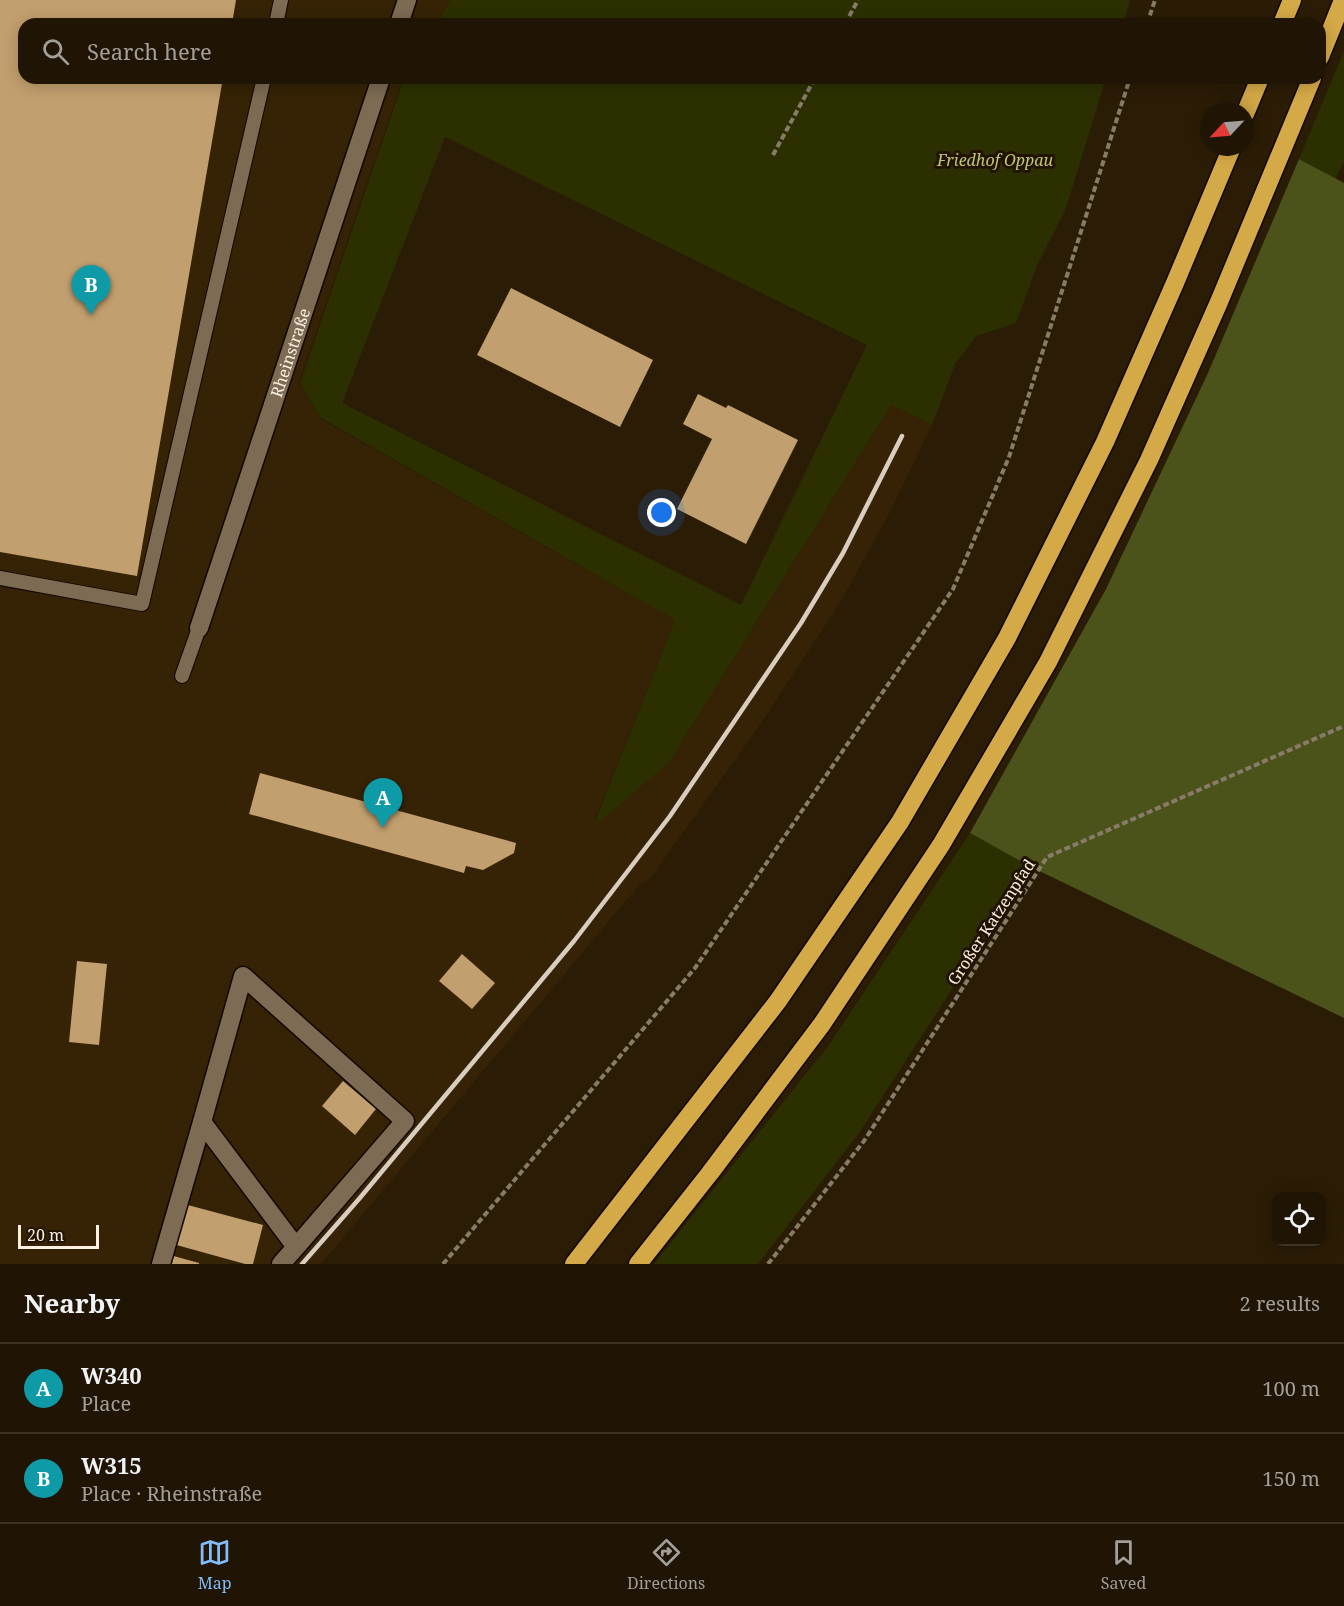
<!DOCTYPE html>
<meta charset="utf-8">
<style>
body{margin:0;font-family:"Noto Serif",serif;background:#281e0e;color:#f1f3f6}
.controls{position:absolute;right:18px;bottom:18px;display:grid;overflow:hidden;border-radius:12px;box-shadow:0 3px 15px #0003}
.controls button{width:54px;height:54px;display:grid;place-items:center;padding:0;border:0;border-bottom:2px solid #3d3426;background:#201504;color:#f1f3f6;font:30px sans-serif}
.compass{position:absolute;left:1200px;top:102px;width:54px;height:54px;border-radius:50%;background:#201504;box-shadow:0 3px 15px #0003;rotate:244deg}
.scale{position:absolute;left:18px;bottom:15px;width:81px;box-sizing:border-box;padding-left:6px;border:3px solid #faf0e2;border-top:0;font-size:16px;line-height:21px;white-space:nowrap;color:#faf0e2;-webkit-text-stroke:4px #221300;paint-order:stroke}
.you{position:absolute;left:662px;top:513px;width:21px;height:21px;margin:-15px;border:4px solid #fff;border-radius:50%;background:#1a73e8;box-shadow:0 0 0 9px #1a73e833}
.badge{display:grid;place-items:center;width:39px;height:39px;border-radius:50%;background:#83bcfb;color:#fff;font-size:20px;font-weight:700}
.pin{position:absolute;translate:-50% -50px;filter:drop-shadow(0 2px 3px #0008)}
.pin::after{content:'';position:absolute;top:32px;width:21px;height:18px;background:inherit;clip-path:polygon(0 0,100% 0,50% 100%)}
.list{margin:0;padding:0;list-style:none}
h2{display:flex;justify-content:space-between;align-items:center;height:78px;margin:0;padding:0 24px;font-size:26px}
h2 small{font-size:20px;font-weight:400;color:#a29f9a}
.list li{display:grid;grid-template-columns:39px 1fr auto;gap:18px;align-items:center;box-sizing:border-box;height:90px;padding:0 24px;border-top:2px solid #3d3426}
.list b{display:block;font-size:22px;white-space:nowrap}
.list p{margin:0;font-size:20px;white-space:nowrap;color:#a29f9a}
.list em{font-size:20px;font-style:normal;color:#a29f9a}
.icon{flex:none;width:33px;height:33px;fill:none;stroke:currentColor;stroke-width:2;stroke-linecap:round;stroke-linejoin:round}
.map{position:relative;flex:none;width:1344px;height:1264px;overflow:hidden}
.search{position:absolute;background:#201504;box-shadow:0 3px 15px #0003;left:18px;right:18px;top:18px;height:66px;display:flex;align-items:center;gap:15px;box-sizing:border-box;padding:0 21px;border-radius:18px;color:#a29f9a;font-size:22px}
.sheet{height:258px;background:#201504}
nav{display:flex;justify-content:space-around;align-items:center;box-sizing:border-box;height:84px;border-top:2px solid #3d3426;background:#201504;font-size:16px;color:#a29f9a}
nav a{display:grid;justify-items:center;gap:3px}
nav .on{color:#83bcfb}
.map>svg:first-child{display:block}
.built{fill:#362305}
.green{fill:#2c3000;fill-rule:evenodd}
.forest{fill:#4b521a}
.building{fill:#c29f6e}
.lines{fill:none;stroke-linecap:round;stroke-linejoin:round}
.lane-casing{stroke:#130600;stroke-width:16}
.street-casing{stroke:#130600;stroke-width:21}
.highway-casing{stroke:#130600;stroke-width:21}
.path{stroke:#887c69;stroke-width:4;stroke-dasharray:6 3;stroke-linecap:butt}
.lane{stroke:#7d6b53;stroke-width:14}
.street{stroke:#7d6b53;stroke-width:18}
.highway{stroke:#d4a947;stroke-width:18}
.rail{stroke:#d8cdbe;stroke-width:4.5}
.labels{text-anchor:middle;stroke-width:6;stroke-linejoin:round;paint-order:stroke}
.park-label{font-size:16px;font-style:italic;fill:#bdc875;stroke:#221300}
.street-label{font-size:16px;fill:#faf0e2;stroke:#221300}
</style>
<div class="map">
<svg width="1344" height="1264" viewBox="0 0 1344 1264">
<rect width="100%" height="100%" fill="#2b1c06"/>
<polygon class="built" points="0,0 450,0 438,24 24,24 24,78 403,78 299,382 321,419 675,620 594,822 670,761 891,405 932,425 891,510 841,601 757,729 649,880 640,884 321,1264 0,1264"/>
<g class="green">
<polygon points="450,0 1130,0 1123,24 438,24"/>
<polygon points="1344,51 1344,161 1335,179 1299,159"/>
<path d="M404 78H1106L1065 211 1038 263 1016 323 976 336 955 364 932 425 891 405 670 761 611 812 594 824 675 620 321 418 300 383ZM445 137 867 345 741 605 342 403Z"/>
<polygon points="970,833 1031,867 859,1133 758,1264 654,1264 829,1045"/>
</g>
<polygon class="forest" points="1299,159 1344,183 1344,1018 1031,867 970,833 1106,589 1208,373"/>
<g class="building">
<polygon points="0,0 236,0 232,24 24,24 24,78 223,78 137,576 0,552"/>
<polygon points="511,288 653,360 620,427 477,355"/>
<polygon points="698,394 726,408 728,405 798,440 746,544 677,509 712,439 683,424"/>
<polygon points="260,773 516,843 514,853 483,870 466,866 464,873 249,814"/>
<polygon points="462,954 495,983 472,1009 439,981"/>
<polygon points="77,961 107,964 99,1045 69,1042"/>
<polygon points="343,1081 376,1109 355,1135 322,1106"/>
<polygon points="184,1204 263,1225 253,1264 245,1264 173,1244"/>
<polygon points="170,1255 199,1263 199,1264 167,1264"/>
</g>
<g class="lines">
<defs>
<g id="lane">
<polyline points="276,24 281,0"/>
<polyline points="0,578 142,604 264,78"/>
<polyline points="182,676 199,628"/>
</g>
<g id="street">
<polyline points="399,24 407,0"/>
<path id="s1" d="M199 628 381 78"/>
<polyline points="161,1264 202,1122"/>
<polyline points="281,1264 296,1247 405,1121 243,976 202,1122 296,1247"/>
</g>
<g id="highway">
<polyline points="1282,24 1292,0"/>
<polyline points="1320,57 1343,0"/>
<polyline points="1245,114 1260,78"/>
<polyline points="574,1264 778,1001 900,822 1007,638 1105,442 1175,283 1232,147"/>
<polyline points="638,1264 710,1173 822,1024 941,845 1048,662 1149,460 1219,302 1312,78"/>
</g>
</defs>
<use href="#lane" class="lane-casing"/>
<use href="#street" class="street-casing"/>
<use href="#highway" class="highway-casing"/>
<g class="path">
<polyline points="845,24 858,0"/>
<polyline points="1147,24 1155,0"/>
<polyline points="773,155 815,78"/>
<polyline points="443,1264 695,968 953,589 1009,457 1130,78"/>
<polyline points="768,1264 864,1141 1047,857 1344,726"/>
</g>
<use href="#lane" class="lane"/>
<use href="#street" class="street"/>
<use href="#highway" class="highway"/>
<polyline class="rail" points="302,1264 359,1199 574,941 670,816 801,623 843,553 902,436"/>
</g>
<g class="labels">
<g class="park-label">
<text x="995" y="166">Friedhof Oppau</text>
</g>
<g class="street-label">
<text dy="6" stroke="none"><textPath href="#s1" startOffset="290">Rheinstraße</textPath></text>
<text transform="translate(991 922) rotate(-57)" y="6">Großer Katzenpfad</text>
</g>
</g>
</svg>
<div class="controls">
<button><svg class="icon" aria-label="locate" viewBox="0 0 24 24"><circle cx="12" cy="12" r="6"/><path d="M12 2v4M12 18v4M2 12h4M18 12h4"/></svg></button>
</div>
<svg class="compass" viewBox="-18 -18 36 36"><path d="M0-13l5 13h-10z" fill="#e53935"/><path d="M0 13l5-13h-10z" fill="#a29f9a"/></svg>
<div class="scale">20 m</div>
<div class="you"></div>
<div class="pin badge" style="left:383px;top:828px;background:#0f9aa8">A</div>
<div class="pin badge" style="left:91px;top:315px;background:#0f9aa8">B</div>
<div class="search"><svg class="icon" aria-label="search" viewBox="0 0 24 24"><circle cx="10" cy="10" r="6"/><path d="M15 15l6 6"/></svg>Search here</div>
</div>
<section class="sheet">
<h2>Nearby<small>2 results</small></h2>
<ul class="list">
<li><span class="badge" style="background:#0f9aa8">A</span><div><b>W340</b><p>Place</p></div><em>100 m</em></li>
<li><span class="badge" style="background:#0f9aa8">B</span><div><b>W315</b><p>Place · Rheinstraße</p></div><em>150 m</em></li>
</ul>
</section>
<nav>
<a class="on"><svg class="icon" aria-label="map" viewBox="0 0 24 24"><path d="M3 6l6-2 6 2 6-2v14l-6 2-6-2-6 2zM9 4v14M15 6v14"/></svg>Map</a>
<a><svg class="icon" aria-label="directions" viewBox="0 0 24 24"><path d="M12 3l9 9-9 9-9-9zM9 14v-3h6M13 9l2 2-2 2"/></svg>Directions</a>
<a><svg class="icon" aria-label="saved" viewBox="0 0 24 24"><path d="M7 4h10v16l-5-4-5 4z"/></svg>Saved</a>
</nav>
